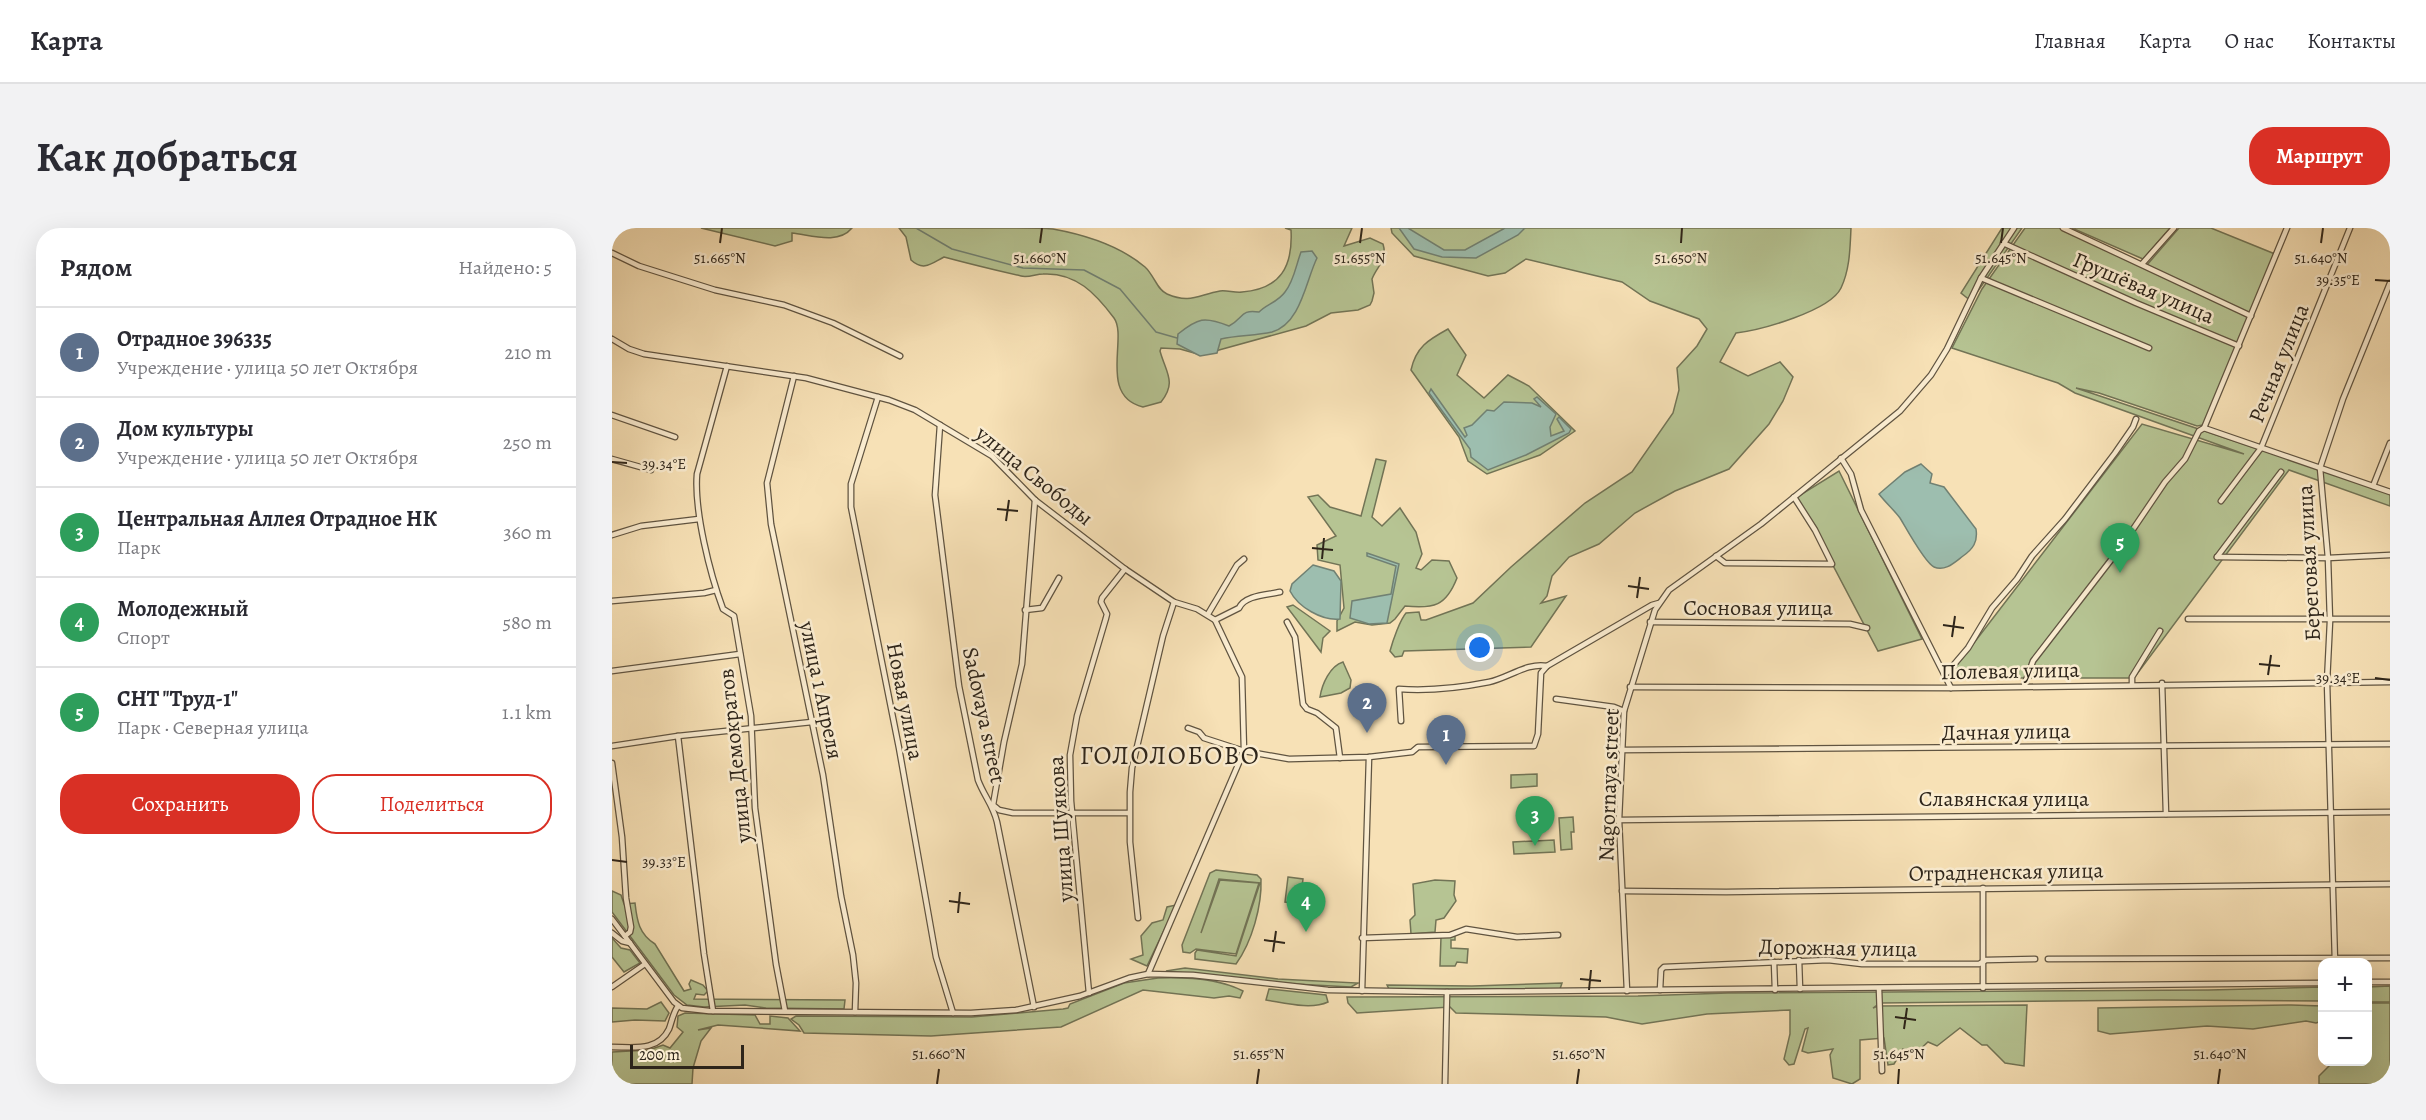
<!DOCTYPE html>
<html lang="ru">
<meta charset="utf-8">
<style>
body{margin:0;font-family:Alegreya,serif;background:#f2f2f3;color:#2b2b33}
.controls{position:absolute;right:18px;bottom:18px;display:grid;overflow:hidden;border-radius:12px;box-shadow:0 6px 24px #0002}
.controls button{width:54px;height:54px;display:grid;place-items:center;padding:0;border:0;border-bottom:2px solid #e1e1e2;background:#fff;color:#2b2b33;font:30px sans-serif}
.scale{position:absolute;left:18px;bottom:15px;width:114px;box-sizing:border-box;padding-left:6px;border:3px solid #2e251a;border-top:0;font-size:16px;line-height:21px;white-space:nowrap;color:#2e251a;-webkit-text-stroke:4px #faecd0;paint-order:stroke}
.you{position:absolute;left:868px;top:420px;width:21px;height:21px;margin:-15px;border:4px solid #fff;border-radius:50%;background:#1a73e8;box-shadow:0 0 0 9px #1a73e833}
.badge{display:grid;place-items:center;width:39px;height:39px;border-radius:50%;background:#d93025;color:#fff;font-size:20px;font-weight:700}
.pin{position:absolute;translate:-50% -50px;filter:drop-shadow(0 2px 3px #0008)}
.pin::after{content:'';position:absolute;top:32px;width:21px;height:18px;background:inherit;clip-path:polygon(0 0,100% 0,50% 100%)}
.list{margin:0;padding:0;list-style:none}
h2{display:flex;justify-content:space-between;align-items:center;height:78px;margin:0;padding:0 24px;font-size:26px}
h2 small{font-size:20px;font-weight:400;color:#7c7c81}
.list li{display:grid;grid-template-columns:39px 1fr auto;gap:18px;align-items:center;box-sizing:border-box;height:90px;padding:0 24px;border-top:2px solid #e1e1e2}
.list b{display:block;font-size:22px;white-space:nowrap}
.list p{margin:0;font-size:20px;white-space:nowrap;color:#7c7c81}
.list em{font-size:20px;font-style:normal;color:#7c7c81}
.actions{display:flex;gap:12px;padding:18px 24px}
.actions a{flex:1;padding:14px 0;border:2px solid #d93025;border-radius:24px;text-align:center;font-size:21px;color:#d93025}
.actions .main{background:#d93025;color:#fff}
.map{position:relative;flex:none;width:1778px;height:856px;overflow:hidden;border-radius:24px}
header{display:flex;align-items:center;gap:36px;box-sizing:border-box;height:84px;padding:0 30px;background:#fff;border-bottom:2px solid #e1e1e2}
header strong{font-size:28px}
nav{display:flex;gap:33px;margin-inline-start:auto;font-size:21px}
.intro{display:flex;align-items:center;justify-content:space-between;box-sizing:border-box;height:144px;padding:0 36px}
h1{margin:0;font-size:42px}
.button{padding:15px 27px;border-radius:24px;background:#d93025;color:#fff;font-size:21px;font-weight:700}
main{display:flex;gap:36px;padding:0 36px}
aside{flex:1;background:#fff;border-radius:24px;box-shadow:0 6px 24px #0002}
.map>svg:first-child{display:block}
.green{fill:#b6c493;stroke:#727456;stroke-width:1.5}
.water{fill:#9dbeaf;stroke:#718173;stroke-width:1.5}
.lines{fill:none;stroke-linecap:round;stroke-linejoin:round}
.stream{stroke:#718173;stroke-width:1.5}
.minor-casing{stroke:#605441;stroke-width:7}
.minor{stroke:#faecd0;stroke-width:4.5}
.ticks{fill:none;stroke:#2e251a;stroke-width:2}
.labels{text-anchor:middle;stroke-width:5;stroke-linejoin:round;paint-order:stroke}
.street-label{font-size:22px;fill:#2e251a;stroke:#faecd0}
.quarter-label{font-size:26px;letter-spacing:1.5px;fill:#2e251a;stroke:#faecd0}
.ticks-label{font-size:15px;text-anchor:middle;fill:#2e251a;stroke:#faecd0;stroke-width:5;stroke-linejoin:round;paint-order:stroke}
</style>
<header>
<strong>Карта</strong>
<nav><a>Главная</a><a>Карта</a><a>О нас</a><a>Контакты</a></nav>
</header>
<div class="intro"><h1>Как добраться</h1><a class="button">Маршрут</a></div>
<main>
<aside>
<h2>Рядом<small>Найдено: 5</small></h2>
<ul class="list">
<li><span class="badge" style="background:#5c6f8a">1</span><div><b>Отрадное 396335</b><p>Учреждение · улица 50 лет Октября</p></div><em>210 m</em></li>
<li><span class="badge" style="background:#5c6f8a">2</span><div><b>Дом культуры</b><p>Учреждение · улица 50 лет Октября</p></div><em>250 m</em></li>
<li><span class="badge" style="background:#2e9e5b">3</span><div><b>Центральная Аллея Отрадное НК</b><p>Парк</p></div><em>360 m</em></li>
<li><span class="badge" style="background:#2e9e5b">4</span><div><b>Молодежный</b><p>Спорт</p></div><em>580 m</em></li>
<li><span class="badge" style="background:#2e9e5b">5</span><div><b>СНТ &quot;Труд-1&quot;</b><p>Парк · Северная улица</p></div><em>1.1 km</em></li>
</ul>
<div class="actions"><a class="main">Сохранить</a><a>Поделиться</a></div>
</aside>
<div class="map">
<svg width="1778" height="856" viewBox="0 0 1778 856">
<rect width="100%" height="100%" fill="#f7e1b6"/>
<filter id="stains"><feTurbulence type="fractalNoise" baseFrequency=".00333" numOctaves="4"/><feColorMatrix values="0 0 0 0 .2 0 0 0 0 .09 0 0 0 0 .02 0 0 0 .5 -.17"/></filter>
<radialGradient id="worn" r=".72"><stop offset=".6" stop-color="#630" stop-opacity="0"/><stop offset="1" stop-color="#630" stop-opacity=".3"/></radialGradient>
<g class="green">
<path d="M89 0H240C226 17 199 7 180 5V13L163 18Z"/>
<path d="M287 0C322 0 356 0 391 0 407 0 426 0 441 1 474 7 507 17 533 39 542 47 545 62 555 66 578 76 586 67 608 63 615 62 623 65 630 64 669 61 681 38 679 2L673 0H740L732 18 758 10 771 16C776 32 765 38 760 51L762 65 760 73 758 77 746 82 719 85 694 98 589 127 568 121 549 120 548 123C554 145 565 154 549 174L531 179C486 168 516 109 502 90 484 66 464 44 431 46 424 46 416 50 409 48 383 42 358 36 332 29 320 35 312 44 299 32L294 9Z"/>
<path d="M779 0H1239C1238 20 1238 41 1229 60 1218 83 1149 102 1124 105L1108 134 1136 148 1168 134 1181 149 1171 173 1157 196 1117 241 1063 263 1023 285 987 316 957 329 940 348 935 368 929 375 954 368 919 419 792 423 790 428 783 429 778 423C781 412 788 392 794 385L807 384 809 392H814L861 375 899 339 973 275 1020 244 1061 185 1067 162 1065 140 1085 118 1095 101 1087 91 1038 73 1010 54 914 31 893 45 876 48 802 28 780 5Z"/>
<polygon points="1390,0 1410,0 1359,73 1349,65"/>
<polygon points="1413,0 1449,0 1534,38 1567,0 1599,0 1663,26 1591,197 1585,198 1487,165 1464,160 1778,265 1778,278 1677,242 1522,450 1335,450 1530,196 1632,226 1463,165 1446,155 1340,120 1370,61"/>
<polygon points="1460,0 1558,0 1531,31"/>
<path d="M836 101 854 127 845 147 872 170 896 147 917 158 963 203 928 227 875 246 856 233 847 209 799 142C804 119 816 112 836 101Z"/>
<path d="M764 231 774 233 760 289 770 298 788 280 804 304 810 326 804 340 809 342 820 332 837 333 845 350C834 378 822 381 793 378L783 391 778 395 760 397 743 394 725 403V393L732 380 728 337 706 332 705 317 724 308 696 269 706 267 718 279 749 288Z"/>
<polygon points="1227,243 1310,411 1266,423 1185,269"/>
<polygon points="681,377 718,403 711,410 709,424 675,379"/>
<path d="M731 434 739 452 738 460 729 465 708 469C710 456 718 438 731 434Z"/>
<polygon points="925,546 925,558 899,560 899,547"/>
<polygon points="961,589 962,604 959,604 960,621 949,622 947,590"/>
<polygon points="942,612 943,624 902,626 901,614"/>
<path d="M604 642 645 647 649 651C650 678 640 714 624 736L583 731V725L585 722 624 728 648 655 607 651 589 705 608 652 647 655 624 726 584 721 578 725 571 724 570 717 598 645Z"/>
<polygon points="676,649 691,651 688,676 673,674"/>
<polygon points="823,652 843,653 842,667 844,673 832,690 824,692 823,704 799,706 798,692 803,687 801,656"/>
<path d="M0 663 9 667 12 676 23 675C25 693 27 706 43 716L72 763 79 761 77 756 79 752 91 757 96 763 92 767 84 766 82 771 233 772 232 781 154 780 133 777 92 779 75 777 62 767 0 684Z"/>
<polygon points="564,677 535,738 519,731 531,727 529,708 540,695 551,692 555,679"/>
<polygon points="843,708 843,712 839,712 839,720 856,721 855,735 845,734 843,738 828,738 829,709"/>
<polygon points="0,710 9,720 18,722 28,735 12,744 0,729"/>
<polygon points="573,740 666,751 746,755 739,759 683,756 554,743"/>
<path d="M546 750C574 749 606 750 631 763L628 770 617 768 602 770 531 762 449 799 319 808 192 805 187 797 179 791 184 788 360 789 451 781 456 780 458 776 512 755Z"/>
<polygon points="950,755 948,761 777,761 775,757 860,758"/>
<polygon points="1778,758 1778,774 1756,774 1756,759"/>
<polygon points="1710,759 1710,773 1548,772 1268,775 1261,780 1266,778 1415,777 1412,838 1393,835 1375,817 1370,817 1348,800 1325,818 1316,814 1304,825 1291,821 1282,836 1276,837 1272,810 1248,812 1248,851 1240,856 1221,850 1218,827 1221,821 1196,825 1190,823 1196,800 1193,801 1182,836 1177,837 1172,831 1178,806 1178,782 1095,786 1030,796 994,789 844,785 838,779 745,785 736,775 735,769 1026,768 1116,765 1597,762"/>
<path d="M657 761 714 767 716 774C699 782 673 775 654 772Z"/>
<polygon points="49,774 57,785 53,793 23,792 0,794 0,780 35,781"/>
<polygon points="1756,775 1778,775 1778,856 1707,856 1707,848 1721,834 1756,834"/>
<polygon points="1679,777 1710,778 1710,793 1704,795 1694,793 1641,801 1595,798 1498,806 1486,803 1486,780"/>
<polygon points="73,785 143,787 148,796 158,796 158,788 176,790 188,803 106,797 86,802 99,800 89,813 81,840 80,856 0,856 0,824 37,822 51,817 58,820 71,804 65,799 66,788"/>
</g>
<g class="water">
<polygon points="787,0 796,0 832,22 853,22 893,0 913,0 906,7 864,30 830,29 802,21"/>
<path d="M700 23 705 30C694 52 689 96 660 104 643 108 626 107 609 111L605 125 588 128 565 116 566 106C586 90 592 88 617 98 632 90 628 81 647 84 655 76 666 74 673 64 682 53 684 37 689 24Z"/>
<polygon points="819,161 853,209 855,207 852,200 860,197 875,182 882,183 892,174 920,175 929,179 922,171 925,169 944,186 938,199 939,208 952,203 945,191 947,189 959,201 957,205 914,227 876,242 859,229 858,221 817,165"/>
<path d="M1309 236 1320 246 1318 255 1332 259 1364 301C1366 314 1361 321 1351 328 1343 334 1333 344 1322 339 1313 335 1294 300 1288 290 1282 282 1273 274 1267 266L1293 244Z"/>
<polygon points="755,325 787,336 775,395 757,396 738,390 740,373 779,366 784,338 755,328"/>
<path d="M701 337 722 343 729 353 728 391C710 393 686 379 678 363L680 356Z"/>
</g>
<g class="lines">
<polyline class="stream" points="304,0 340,21 411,40 472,42 508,61 544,104 565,110"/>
<defs>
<g id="minor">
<polyline points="1451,0 1639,88"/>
<polyline points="1391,15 1524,75 1627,118"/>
<polyline points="0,25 27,38 103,62 172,77 221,95 288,128"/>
<polyline points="1530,36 1562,0"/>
<polyline points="1369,50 1537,120"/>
<polyline points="0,111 17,121 32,126 194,150 277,172 303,182 380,228 423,272 513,341 562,374 585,381 603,392 630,449 632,523 536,746"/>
<path d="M115 138 85 246C82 283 98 346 111 381L122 388 139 488 143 580 164 736 173 783"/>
<polyline points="182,148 155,255 159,296 211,547 229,668 241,727 244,755 243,784"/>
<polyline points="266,169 239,256 239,279 287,520 324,729 341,785"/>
<polyline points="0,187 63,209"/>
<path d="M328 197 323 267 347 458 366 552C372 568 381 577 385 594L422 779"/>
<polyline points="1592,200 1778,264"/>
<polyline points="1229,230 1239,246 1249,282 1339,460"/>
<polyline points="0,231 39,242"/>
<polyline points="1761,258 1778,215"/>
<polyline points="423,272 410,436 392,514 381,577 387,582 401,585 517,585"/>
<polyline points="1609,273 1649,220 1738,0"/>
<polyline points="0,307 29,298 87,291"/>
<polyline points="1104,328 1113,335 1220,336 1203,302 1182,269"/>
<polyline points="1605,329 1716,330 1778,327"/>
<polyline points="1605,329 1669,244"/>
<polyline points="0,373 92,365 104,362"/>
<polyline points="413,382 430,380 447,350"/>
<polyline points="596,386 625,337 632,331"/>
<polyline points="1576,391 1778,391"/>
<path d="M603 392 627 380C633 367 655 367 668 364"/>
<polyline points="675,394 683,409 691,476 695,481 705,485 724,500 728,530"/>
<polyline points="1038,394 1238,396 1255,400"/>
<polyline points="0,443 128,426"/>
<polyline points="1333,447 1356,420 1380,380 1405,351 1420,328 1453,291 1503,225 1521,199 1524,191"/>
<polyline points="1550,455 1554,586"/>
<polyline points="1520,456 1520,449 1548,403"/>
<polyline points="1412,458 1421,433 1509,319 1553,254 1573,231 1587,203 1592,200 1675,0"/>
<polyline points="1018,459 1339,460 1778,454"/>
<polyline points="944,471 1002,479 1012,483"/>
<path d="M789 493 787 461C816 463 847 460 877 454 896 450 916 434 935 438"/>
<polyline points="576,500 587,504 592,510 632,523 677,531 757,529 800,524 806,519 922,518 926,506 929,445 935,438 1040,377 1047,375"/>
<polyline points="66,508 92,726 101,783"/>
<polyline points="0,518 66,508 200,494"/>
<polyline points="1009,522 1778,516"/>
<polyline points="0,535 10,609 14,670 19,699 18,704 13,708"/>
<polyline points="1007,592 1778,584"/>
<polyline points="1010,663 1114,664 1778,656"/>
<polyline points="526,690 518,614 518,564 520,540 551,408 562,374"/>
<polyline points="0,691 62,774 70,780 97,783 359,785 404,782 468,768 517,750 536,746 581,747 716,762 835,764 1710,755"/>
<polyline points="0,705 10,713 18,715"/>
<polyline points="750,710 838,707 854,701 905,709 946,707"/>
<polyline points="1436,731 1778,730"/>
<polyline points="1187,732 1188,761"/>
<polyline points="1162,734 1163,762"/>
<polyline points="1723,734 1715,454 1718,393 1716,330 1708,240 1731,171 1778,55"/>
<polyline points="1756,754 1778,754"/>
<polyline points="0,759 33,736"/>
<polyline points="1371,760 1371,660"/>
<polyline points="1267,761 1270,843"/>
<polyline points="1048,762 1049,742 1052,739 1216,732 1250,736 1367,736 1374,732 1423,731"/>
<polyline points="750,763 757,529"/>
<polyline points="1015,763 1007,592 1012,483 1043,382 1057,362 1149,296 1288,183 1319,147 1335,121 1369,50 1402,0"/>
<polyline points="477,765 459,573 458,527 465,488 494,390 495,386 489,374 490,370 513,341"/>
<path d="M0 819C21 819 46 824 57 801 60 793 61 785 66 778"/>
<polyline points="833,856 835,764"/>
</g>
</defs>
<use href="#minor" class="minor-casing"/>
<use href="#minor" class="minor"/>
</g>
<path class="ticks" d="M108 15 110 0M428 15 430 0M748 15 750 0M1069 15 1070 0M1389 15 1391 0M1709 15 1711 0M1763 52 1778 53M0 234 15 235M385 281 406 283M394 293 397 272M700 320 721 322M710 331 712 310M1016 358 1037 361M1025 370 1028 349M1331 397 1352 400M1340 409 1343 388M1647 436 1668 438M1656 447 1659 427M1763 450 1778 452M0 632 15 634M337 673 358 676M346 685 348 664M652 712 673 715M661 724 664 703M968 751 989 753M977 762 979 742M1283 789 1304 792M1292 801 1295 780M325 856 327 841M645 856 647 841M965 856 967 841M1286 856 1287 841M1606 856 1608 841"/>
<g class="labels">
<g class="street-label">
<text transform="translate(1532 59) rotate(23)" y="8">Грушёвая улица</text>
<text transform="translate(1666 135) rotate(-68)" y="8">Речная улица</text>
<text transform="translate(423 247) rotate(39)" y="8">улица Свободы</text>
<text transform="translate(1696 335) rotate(-93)" y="8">Береговая улица</text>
<text x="1146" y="387">Сосновая улица</text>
<text transform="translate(1398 442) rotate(-1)" y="8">Полевая улица</text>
<text transform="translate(210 462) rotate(78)" y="8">улица 1 Апреля</text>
<text transform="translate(294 473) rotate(79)" y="8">Новая улица</text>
<text transform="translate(373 487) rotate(78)" y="8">Sadovaya street</text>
<text transform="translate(1394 503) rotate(-1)" y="8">Дачная улица</text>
<text transform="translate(122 528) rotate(-96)" y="8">улица Демократов</text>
<text transform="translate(996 557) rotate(-88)" y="8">Nagornaya street</text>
<text x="1392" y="578">Славянская улица</text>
<text transform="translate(448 601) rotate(-94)" y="8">улица Шуякова</text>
<text transform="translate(1394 643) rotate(-1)" y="8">Отрадненская улица</text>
<text transform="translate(1226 719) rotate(1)" y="8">Дорожная улица</text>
</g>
<g class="quarter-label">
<text x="558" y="536">ГОЛОЛОБОВО</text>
</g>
</g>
<g class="ticks-label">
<text x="108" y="35">51.665°N</text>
<text x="428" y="35">51.660°N</text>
<text x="748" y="35">51.655°N</text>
<text x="1069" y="35">51.650°N</text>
<text x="1389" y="35">51.645°N</text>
<text x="1709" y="35">51.640°N</text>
<text x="1726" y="57">39.35°E</text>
<text x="52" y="241">39.34°E</text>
<text x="1726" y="455">39.34°E</text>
<text x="52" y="639">39.33°E</text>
<text x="327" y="831">51.660°N</text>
<text x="647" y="831">51.655°N</text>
<text x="967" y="831">51.650°N</text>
<text x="1287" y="831">51.645°N</text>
<text x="1608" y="831">51.640°N</text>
</g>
<rect width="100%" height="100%" filter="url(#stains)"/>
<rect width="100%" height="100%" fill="url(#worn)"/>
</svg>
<div class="controls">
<button>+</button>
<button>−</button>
</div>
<div class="scale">200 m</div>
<div class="you"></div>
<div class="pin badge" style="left:834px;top:537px;background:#5c6f8a">1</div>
<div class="pin badge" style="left:755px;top:505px;background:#5c6f8a">2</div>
<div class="pin badge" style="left:923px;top:618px;background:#2e9e5b">3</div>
<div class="pin badge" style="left:694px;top:704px;background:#2e9e5b">4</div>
<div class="pin badge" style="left:1508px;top:345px;background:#2e9e5b">5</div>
</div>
</main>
